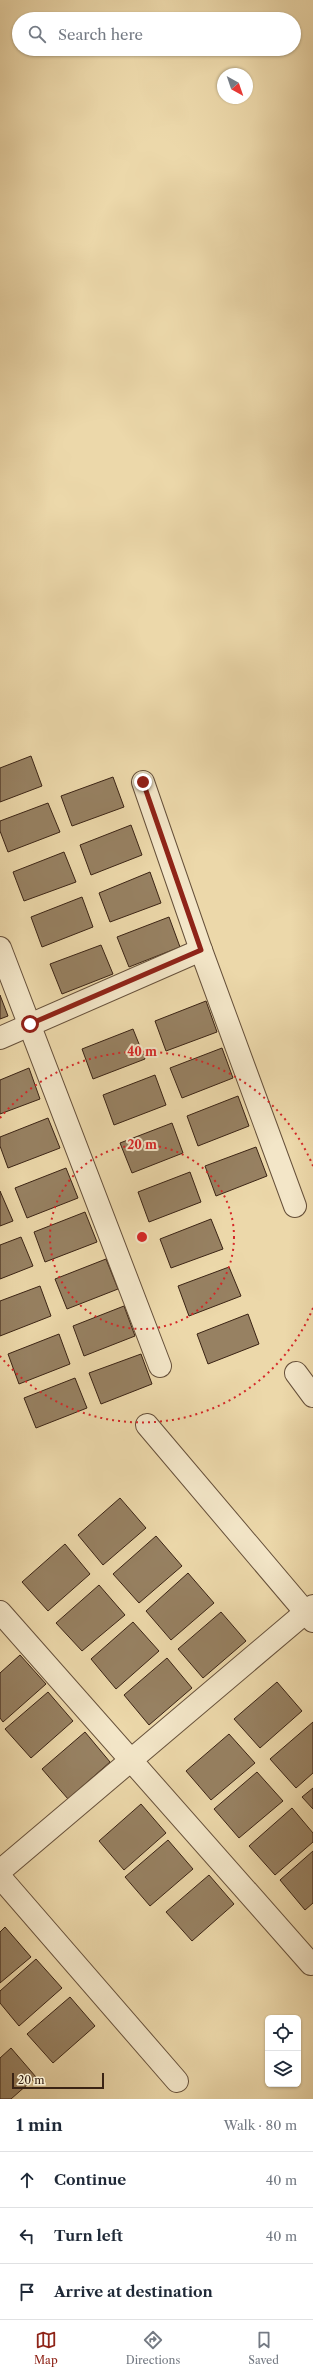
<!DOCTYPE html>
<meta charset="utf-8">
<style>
body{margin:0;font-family:"Libre Caslon Text",serif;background:#f2f2f3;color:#1f2937}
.controls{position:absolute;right:12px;bottom:12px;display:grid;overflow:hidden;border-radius:6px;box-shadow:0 1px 3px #0004}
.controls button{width:36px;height:36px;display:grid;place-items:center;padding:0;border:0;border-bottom:1px solid #e0e1e3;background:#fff;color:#1f2937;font:20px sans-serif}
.compass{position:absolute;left:217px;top:68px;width:36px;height:36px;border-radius:50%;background:#fff;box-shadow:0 1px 3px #0004;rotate:140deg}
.scale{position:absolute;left:12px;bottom:10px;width:92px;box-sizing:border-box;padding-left:4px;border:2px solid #3a2314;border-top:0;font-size:11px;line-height:14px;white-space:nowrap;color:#3a2314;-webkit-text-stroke:3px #f3e6c8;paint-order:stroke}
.stop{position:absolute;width:12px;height:12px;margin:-9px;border:3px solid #8f2418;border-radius:50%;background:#fff}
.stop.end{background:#8f2418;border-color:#fff;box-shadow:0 1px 4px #0008}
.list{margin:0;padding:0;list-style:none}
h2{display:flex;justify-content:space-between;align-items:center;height:52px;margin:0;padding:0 16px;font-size:17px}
h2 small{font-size:13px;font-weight:400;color:#747a83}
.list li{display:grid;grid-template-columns:26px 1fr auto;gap:12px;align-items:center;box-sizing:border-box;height:56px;padding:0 16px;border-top:1px solid #e0e1e3}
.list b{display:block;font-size:15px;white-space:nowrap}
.list em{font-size:13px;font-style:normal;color:#747a83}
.icon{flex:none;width:22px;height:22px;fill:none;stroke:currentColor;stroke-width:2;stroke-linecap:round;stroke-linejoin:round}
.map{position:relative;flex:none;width:313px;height:2099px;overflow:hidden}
.search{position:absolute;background:#fff;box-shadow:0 1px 3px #0004;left:12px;right:12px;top:12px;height:44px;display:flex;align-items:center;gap:10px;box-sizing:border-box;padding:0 14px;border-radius:22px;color:#747a83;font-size:15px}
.sheet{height:220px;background:#fff}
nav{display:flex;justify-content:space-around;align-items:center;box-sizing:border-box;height:56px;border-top:1px solid #e0e1e3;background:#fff;font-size:11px;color:#747a83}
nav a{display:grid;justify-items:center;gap:2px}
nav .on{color:#8f2418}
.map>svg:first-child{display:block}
.building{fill:#978162;stroke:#3a2314}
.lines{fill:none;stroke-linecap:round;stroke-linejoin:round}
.minor-casing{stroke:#66503a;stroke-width:24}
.minor{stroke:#f3e6c8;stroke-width:22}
.route{stroke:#8f2418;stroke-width:5}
.ring{fill:none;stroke:#d62828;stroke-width:2;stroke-dasharray:2 4}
.centre{fill:#d62828;stroke:#f3e6c8;stroke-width:2}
.ring-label{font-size:12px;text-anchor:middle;font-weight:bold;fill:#d62828;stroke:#f3e6c8;stroke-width:4;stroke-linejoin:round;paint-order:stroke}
</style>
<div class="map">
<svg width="313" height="2099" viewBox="0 0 313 2099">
<rect width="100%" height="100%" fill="#ecd8aa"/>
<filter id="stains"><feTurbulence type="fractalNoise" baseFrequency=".005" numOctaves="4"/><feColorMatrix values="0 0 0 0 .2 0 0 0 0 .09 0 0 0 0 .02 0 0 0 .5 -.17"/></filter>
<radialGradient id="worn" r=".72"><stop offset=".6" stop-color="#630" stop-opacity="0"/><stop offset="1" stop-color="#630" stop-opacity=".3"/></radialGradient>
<g class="building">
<polygon points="31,756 42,786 0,802 0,768"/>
<polygon points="113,777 124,807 72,826 61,796"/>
<polygon points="48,803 60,832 8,852 0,831 0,821"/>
<polygon points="131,825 142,855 91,875 80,845"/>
<polygon points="64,852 76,882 24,901 13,872"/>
<polygon points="150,872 161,903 110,922 99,893"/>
<polygon points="82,897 93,927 42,947 31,917"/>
<polygon points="169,917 180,947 129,967 117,937"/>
<polygon points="101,945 113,974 62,994 50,964"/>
<polygon points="0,995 8,1016 0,1019"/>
<polygon points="206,1001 217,1032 166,1051 155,1021"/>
<polygon points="133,1029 145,1059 93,1079 82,1049"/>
<polygon points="222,1048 233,1078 182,1098 170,1068"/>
<polygon points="29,1068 40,1099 0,1114 0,1080"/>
<polygon points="155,1075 166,1105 114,1125 103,1095"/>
<polygon points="238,1096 249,1126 198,1146 187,1116"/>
<polygon points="48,1118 60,1148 8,1168 0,1146 0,1137"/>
<polygon points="172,1123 183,1153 132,1173 120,1143"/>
<polygon points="256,1147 267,1176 216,1196 205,1166"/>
<polygon points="66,1168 78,1198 27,1218 15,1188"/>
<polygon points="190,1172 201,1202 149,1222 138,1192"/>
<polygon points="0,1191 13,1221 0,1226"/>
<polygon points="85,1212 97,1242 45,1262 34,1232"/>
<polygon points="211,1219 223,1249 171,1268 160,1239"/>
<polygon points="21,1237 33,1266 0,1279 0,1245"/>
<polygon points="106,1259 118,1289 67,1309 55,1279"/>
<polygon points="229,1267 241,1296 189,1316 178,1286"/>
<polygon points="40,1286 51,1316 0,1336 0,1301"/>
<polygon points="124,1306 135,1336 84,1356 73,1326"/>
<polygon points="248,1314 259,1344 208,1364 197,1334"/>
<polygon points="59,1334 70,1364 19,1384 8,1354"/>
<polygon points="141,1354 152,1384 101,1404 89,1373"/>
<polygon points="75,1378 87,1408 36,1428 24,1398"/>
<polygon points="120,1498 146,1528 103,1565 78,1535"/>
<polygon points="156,1536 182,1566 139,1603 113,1574"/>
<polygon points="65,1544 90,1574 48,1611 22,1582"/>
<polygon points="188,1573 214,1603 171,1640 146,1611"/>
<polygon points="99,1585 125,1615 82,1651 56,1623"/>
<polygon points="221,1612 246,1641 203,1678 178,1649"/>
<polygon points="133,1622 159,1651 116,1689 91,1659"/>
<polygon points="20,1655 46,1684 3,1722 0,1718 0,1673"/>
<polygon points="167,1658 192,1688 149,1725 124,1695"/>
<polygon points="277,1682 302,1711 260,1748 234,1719"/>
<polygon points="48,1692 73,1721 31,1758 5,1729"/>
<polygon points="313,1722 313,1773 296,1788 270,1759"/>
<polygon points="85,1732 110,1762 68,1799 42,1769"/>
<polygon points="229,1734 255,1763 211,1800 186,1771"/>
<polygon points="257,1772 283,1801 239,1838 214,1809"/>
<polygon points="313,1788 313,1809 302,1797"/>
<polygon points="141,1804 166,1833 124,1870 99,1841"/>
<polygon points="292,1808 313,1833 313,1842 275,1875 249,1846"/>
<polygon points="168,1840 193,1869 150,1906 125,1877"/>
<polygon points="313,1851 313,1903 305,1910 280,1880"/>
<polygon points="209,1875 234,1904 192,1941 166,1912"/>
<polygon points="5,1927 31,1957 0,1983 0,1932"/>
<polygon points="36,1959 62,1988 19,2026 0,2003 0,1991"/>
<polygon points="70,1997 95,2026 53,2063 27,2034"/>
<polygon points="11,2048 36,2077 11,2099 0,2099 0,2058"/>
</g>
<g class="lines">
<defs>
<g id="minor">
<polyline points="143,782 201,950 295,1206"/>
<polyline points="0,948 160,1366"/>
<polyline points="0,1038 201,950"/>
<polyline points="296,1373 313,1396"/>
<polyline points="147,1425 313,1621"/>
<polyline points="0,1612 311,1964"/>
<polyline points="0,1871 313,1606"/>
<polyline points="0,1877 177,2081"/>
</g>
</defs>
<use href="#minor" class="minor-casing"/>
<use href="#minor" class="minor"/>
</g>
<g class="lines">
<polyline class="route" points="30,1024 201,950 143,782"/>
</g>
<g class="ring">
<circle cx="142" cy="1237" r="92"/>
<path d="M313 1308A185 185 0 0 1 0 1356M0 1118A185 185 0 0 1 313 1166"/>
</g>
<circle cx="142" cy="1237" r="6" class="centre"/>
<g class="ring-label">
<text x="142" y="1056">40 m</text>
<text x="142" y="1149">20 m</text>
</g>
<rect width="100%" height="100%" filter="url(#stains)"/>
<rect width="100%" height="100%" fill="url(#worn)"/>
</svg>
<div class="controls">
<button><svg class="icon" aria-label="locate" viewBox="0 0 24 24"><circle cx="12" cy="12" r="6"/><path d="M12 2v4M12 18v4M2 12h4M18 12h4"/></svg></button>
<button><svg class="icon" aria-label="layers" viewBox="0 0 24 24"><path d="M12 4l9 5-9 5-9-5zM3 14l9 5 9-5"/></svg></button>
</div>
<svg class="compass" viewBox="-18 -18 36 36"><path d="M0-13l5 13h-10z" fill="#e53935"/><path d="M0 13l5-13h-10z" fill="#747a83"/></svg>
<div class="scale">20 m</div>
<div class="stop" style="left:30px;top:1024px"></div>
<div class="stop end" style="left:143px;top:782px"></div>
<div class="search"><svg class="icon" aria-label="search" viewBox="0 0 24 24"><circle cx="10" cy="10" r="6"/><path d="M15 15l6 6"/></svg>Search here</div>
</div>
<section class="sheet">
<h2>1 min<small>Walk · 80 m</small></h2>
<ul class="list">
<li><svg class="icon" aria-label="ahead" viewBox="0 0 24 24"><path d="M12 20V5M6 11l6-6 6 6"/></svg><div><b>Continue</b></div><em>40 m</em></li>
<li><svg class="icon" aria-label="left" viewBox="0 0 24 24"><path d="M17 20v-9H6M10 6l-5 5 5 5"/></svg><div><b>Turn left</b></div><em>40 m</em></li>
<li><svg class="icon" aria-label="arrive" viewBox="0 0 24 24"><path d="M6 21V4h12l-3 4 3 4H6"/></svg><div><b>Arrive at destination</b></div></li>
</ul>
</section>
<nav>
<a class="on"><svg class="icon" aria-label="map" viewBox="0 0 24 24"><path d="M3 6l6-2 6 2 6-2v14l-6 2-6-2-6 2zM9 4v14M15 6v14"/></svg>Map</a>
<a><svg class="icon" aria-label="directions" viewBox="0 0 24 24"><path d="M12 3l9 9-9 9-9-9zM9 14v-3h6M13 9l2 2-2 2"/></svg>Directions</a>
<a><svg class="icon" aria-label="saved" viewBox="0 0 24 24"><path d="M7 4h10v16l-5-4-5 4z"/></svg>Saved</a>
</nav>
